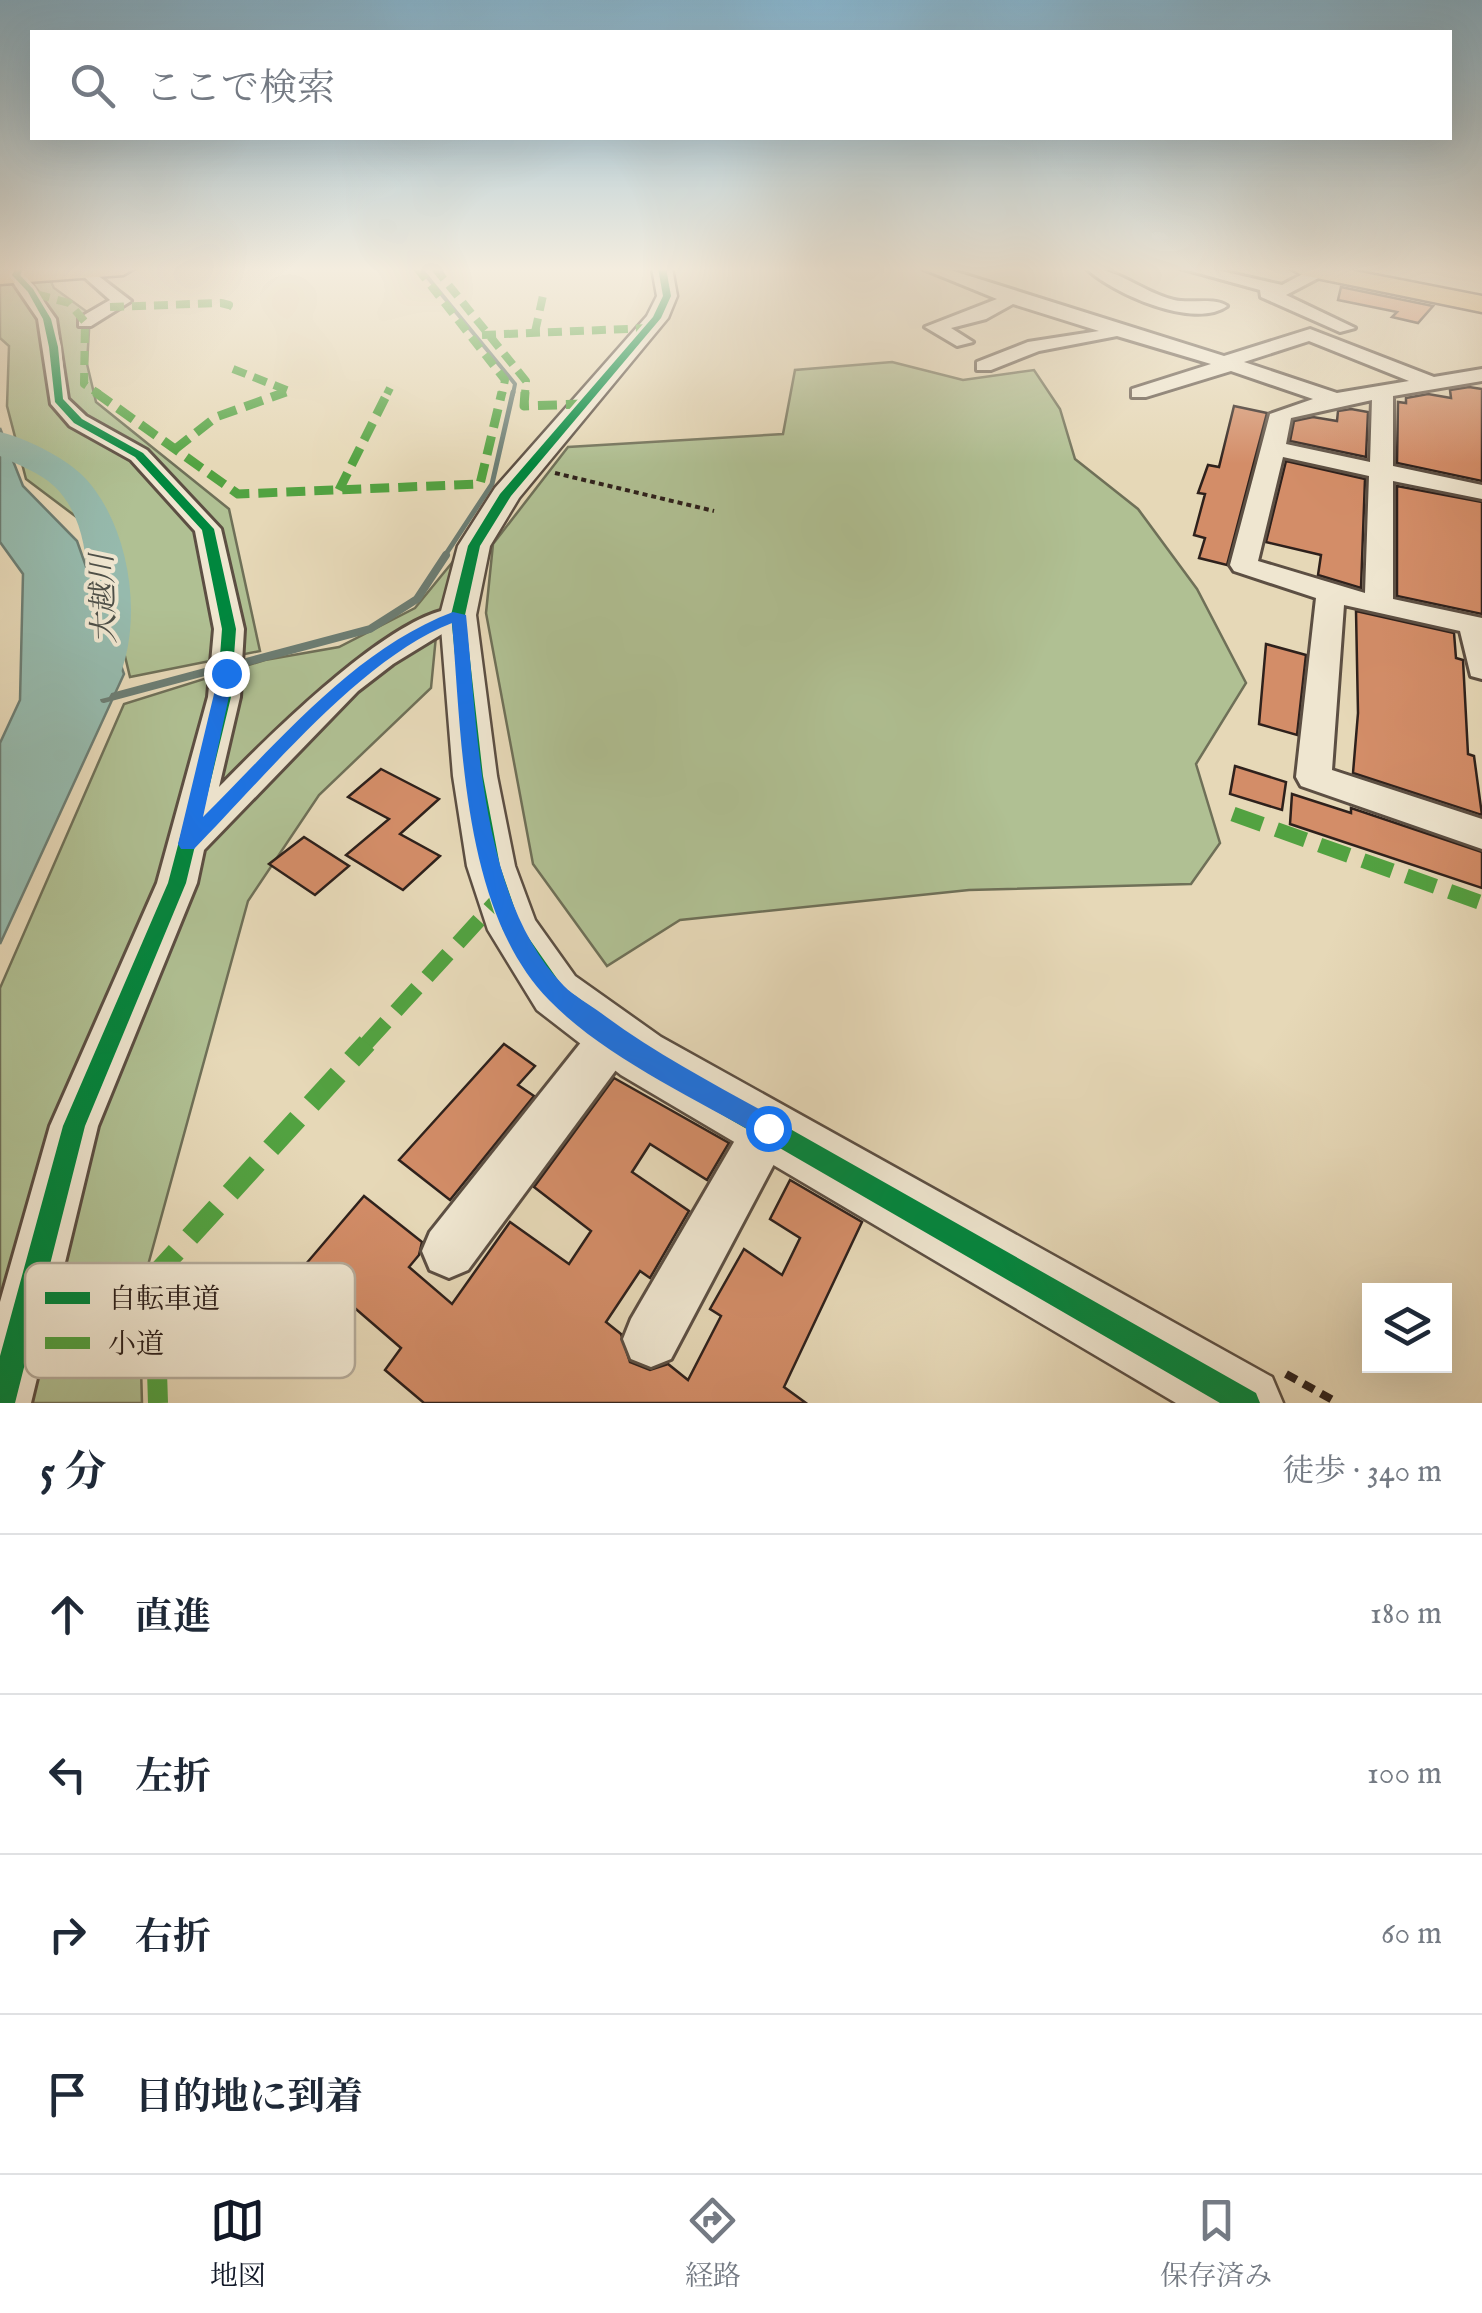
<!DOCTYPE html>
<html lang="ja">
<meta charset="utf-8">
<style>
body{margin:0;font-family:"IM FELL English","Noto Serif JP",serif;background:#f2f2f3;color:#1f2937}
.controls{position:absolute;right:30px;bottom:30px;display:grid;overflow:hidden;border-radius:0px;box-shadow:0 10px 40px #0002}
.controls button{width:90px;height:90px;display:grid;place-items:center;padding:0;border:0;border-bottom:2px solid #e0e1e3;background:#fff;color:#1f2937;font:50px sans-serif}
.stop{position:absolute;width:30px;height:30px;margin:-22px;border:8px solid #1a73e8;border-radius:50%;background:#fff}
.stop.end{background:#1a73e8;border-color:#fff;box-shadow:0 2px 10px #0008}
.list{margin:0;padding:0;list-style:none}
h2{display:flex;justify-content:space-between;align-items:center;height:130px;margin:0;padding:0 40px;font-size:42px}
h2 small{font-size:32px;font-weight:400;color:#747a83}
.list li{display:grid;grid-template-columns:65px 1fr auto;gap:30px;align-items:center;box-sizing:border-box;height:160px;padding:0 40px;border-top:2px solid #e0e1e3}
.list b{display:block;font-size:38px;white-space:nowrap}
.list em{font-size:32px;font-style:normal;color:#747a83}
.icon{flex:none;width:55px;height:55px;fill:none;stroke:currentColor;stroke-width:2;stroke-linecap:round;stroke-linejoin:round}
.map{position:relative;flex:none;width:1482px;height:1403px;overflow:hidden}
.search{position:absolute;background:#fff;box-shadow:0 10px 40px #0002;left:30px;right:30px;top:30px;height:110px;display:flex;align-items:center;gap:25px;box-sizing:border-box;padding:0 35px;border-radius:0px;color:#747a83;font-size:38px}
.sheet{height:770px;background:#fff}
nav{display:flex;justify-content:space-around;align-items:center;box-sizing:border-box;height:140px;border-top:2px solid #e0e1e3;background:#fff;font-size:28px;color:#747a83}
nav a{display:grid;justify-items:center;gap:5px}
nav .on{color:#111827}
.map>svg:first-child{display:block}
.green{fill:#b0c093;stroke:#6f7058;stroke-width:2.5}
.water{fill:#96baad;stroke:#6c7d73;stroke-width:2.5}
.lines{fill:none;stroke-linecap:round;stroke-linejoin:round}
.stream-far2{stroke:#6c7d73;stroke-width:4}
.stream-far1{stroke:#6c7d73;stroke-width:5}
.stream{stroke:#6c7d73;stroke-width:8}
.river{fill:#96baad;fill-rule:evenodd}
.building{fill:#d38d68;stroke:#2e211c;stroke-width:2.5}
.minor-casing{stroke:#5c4f43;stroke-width:6}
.tertiary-casing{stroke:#5c4f43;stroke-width:5}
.primary-casing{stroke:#2e211c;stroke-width:5}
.path-far1{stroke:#2e211c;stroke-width:4;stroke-dasharray:5 4;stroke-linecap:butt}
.path{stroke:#2e211c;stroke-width:8;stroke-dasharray:12 8;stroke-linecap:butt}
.minor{fill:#efe6d0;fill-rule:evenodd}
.tertiary{fill:#efe6d0;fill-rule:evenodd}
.primary{fill:#e3bc7c;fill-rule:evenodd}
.quiet-far3{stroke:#52a241;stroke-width:8;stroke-dasharray:14 8;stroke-linecap:butt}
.quiet-far2{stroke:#52a241;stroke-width:9;stroke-dasharray:19 9;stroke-linecap:butt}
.quiet-far1{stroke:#52a241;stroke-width:15;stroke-dasharray:31 15;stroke-linecap:butt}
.quiet{stroke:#52a241;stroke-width:20;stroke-dasharray:40 20;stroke-linecap:butt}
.cycleway-casing{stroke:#efe6d0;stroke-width:6}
.cycleway{fill:#00873e;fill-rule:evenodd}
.route{fill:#1a73e8}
.labels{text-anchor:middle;stroke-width:8;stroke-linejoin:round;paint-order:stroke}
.water-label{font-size:30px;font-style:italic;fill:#4d4f48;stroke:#efe6d0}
.key{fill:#efe6d0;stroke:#b5ab9a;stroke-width:2.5}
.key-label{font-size:28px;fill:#2e211c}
</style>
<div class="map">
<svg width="1482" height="1403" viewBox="0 0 1482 1403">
<rect width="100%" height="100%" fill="#e6d8b7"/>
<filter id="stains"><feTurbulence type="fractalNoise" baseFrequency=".002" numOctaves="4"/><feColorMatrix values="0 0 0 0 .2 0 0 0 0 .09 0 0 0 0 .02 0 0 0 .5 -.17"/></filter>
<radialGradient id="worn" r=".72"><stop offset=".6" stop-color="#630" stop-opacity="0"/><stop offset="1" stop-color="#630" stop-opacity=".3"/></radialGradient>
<g class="green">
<polygon points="48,276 54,288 90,314 87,364 96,402 229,509 260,651 130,677 123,648 115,546 26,479 7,406 9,346 0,338 0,280"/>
<polygon points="892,362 963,380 1034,370 1060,409 1075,459 1138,509 1197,589 1246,683 1196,764 1220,843 1191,884 969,890 680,920 607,966 533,864 486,613 493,544 568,447 783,434 795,370"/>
<polygon points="464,548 436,636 431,688 319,795 248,901 139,1298 142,1403 0,1403 0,988 124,704 265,660 339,647 415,608"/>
</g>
<polygon class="water" points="0,428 23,486 77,541 124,674 0,944 0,743 20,700 23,574 0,542"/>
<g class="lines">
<polyline class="stream-far2" points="420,268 515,384 513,394"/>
<polyline class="stream-far1" points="444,557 492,484 513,392"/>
<g class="stream">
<polyline points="235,665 370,629 417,599 446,555"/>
<polyline points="104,699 216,669"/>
</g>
<path class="river" d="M0 432C25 438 62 456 81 474 133 524 148 636 109 697L93 701 77 697 70 686C89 631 102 531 54 486 39 472 18 465 0 456Z"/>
</g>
<g class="building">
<polygon points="1341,287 1433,306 1418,323 1392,317 1397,312 1338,300"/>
<polygon points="1469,387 1482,389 1482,481 1397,463 1398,402 1406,403 1406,398 1428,394 1451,398 1450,390"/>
<polygon points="1234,406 1267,413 1227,565 1199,558 1205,538 1194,535 1205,494 1198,493 1208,465 1219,467"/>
<polygon points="1351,409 1368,412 1366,457 1290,441 1294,421 1313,417 1337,421 1338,411"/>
<polygon points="1286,461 1365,479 1361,588 1318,575 1321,555 1266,542"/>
<polygon points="1397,486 1482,502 1482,614 1397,596"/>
<polygon points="1356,611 1454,633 1456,658 1463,660 1468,754 1474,756 1482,815 1353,773 1358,713"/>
<polygon points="1266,644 1306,655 1297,735 1259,724"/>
<polygon points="1235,766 1286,782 1282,810 1230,794"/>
<polygon points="381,769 439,799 400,834 440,856 403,890 346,855 389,819 348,797"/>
<polygon points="1292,794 1351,813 1351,808 1482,852 1482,888 1290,824"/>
<polygon points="304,837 349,866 315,895 269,864"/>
<polygon points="504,1044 535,1066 518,1085 534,1096 450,1200 399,1160"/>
<polygon points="614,1078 729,1143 707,1180 650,1144 632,1172 689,1211 650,1278 640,1271 606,1322 621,1334 630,1362 650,1370 668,1364 688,1380 721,1316 710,1309 744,1249 782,1275 800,1238 770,1219 790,1180 862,1222 784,1387 806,1403 424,1403 385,1370 401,1348 305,1265 364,1196 422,1242 419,1255 409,1267 452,1304 510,1222 569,1264 591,1231 534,1187"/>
</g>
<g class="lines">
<defs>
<g id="minor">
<path d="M12 268H28L24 274 56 319 68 399 86 416 147 450 221 529 244 629 240 697 219 787C260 745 408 594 468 609L473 615 393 664 358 691 204 850 197 883 98 1126 31 1403H0V1302L50 1126 157 883 208 697 214 629 195 531 131 460 70 426 51 404 38 319 8 275Z"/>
<polygon points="74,268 88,268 131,301 91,326 79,326 79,318 110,300"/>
<path d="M921 268H944L1224 356 1310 329 1434 377 1482 369V381L1393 396V466L1482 485V499L1393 481V599L1482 618V679L1471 676 1460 631 1344 605 1332 770 1482 819V849L1301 786 1296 777 1316 598 1234 571 1230 565 1270 414 1313 399 1231 371 1146 397H1132V389L1211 364 1117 336 1039 351 991 370H977V362L1028 342 1099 331 1013 304 986 319 951 328 973 342 957 346 925 327 997 299ZM1309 341 1409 381 1337 393 1244 362ZM1372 400 1370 462 1286 444 1291 418ZM1283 457 1369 476 1365 593 1258 561Z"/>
<path d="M1086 268C1118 268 1142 292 1174 300 1190 304 1214 297 1227 306 1194 330 1112 293 1086 268Z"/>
<polygon points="1180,268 1208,268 1282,285 1314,268 1326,268 1326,274 1286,295 1355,328 1340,332 1261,297 1260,290"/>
<polygon points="614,1015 630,1021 637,1036 630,1051 468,1270 449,1278 430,1270 422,1251 430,1232 598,1021"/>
<polygon points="769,1104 786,1111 793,1128 671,1359 651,1367 631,1359 623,1339 631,1319 752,1111"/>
</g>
<polygon id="tertiary" points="652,268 672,268 677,296 668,318 519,498 490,546 476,615 497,776 515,866 535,920 575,976 661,1037 1272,1377 1283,1403 1176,1403 621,1075 537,1010 488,930 467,866 453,776 440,615 458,546 495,488 647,316 657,296"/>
<g id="primary">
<polygon points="135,268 123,275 0,284 0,270"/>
<polygon points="1290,268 1339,268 1482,296 1482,312 1302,275"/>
</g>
</defs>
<use href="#minor" class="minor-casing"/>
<use href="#tertiary" class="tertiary-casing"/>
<use href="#primary" class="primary-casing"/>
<polyline class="path-far1" points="555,473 714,511"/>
<polyline class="path" points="1286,1374 1338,1403"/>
<use href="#minor" class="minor"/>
<use href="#tertiary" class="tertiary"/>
<use href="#primary" class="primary"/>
<g class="quiet-far3">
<polyline points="417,268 505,380 502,394"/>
<polyline points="435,268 526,381 525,394"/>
<polyline points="36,294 69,303 85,322 84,384 99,394"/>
<polyline points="110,307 221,303 229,305 227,308"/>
<polyline points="535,332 544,291"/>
<polyline points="482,335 650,328"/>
<polyline points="233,369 289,391 279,394"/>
<polyline points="387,394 390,388"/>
</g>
<g class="quiet-far2">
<polyline points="95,392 238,494 480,484 502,392"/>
<polyline points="525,392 524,406 583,404"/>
<polyline points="174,450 216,417 286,392"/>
<polyline points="339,490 388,392"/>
</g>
<g class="quiet-far1">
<polyline points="1233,814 1482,903"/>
<polyline points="365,1045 501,896"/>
</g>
<polyline class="quiet" points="158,1403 154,1276 367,1043"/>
<defs>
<g id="cycleway">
<polygon points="16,268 24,268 20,275 33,289 51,319 58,347 63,399 82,419 143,453 214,529 236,629 231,697 186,883 85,1126 15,1403 0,1403 0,1356 63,1126 168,883 217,697 222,629 202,530 135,457 74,423 55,402 49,347 43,319 28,292 12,275"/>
<polygon points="658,268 666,268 671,296 661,318 511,496 480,546 465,615 483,776 500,866 521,927 563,987 649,1049 1256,1393 1260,1403 1220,1403 633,1063 549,999 503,930 482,866 467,776 451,615 468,546 500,494 653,317 663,296"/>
</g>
</defs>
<use href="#cycleway" class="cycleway-casing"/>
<use href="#cycleway" class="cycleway"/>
</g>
<linearGradient id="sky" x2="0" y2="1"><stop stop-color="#87b6d0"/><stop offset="0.58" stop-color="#f4eddf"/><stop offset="1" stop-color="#f4eddf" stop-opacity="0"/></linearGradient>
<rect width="1482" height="464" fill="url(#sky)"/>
<path class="route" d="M453 612 466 615C478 729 479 899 564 986 574 996 589 1004 601 1013 656 1054 716 1085 777 1119L781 1128 777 1136 768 1140 760 1136C693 1098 602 1055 549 1000 462 911 462 740 452 623 361 658 264 778 194 849H181L178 844 220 669 234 673 203 817C278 743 353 650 453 612Z"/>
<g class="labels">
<g class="water-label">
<text transform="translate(103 599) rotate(-92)" y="10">大越川</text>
</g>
</g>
<rect x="25" y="1263" width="330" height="115" rx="15" class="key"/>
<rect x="45" y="1292" width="45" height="12" fill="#00873e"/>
<rect x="45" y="1337" width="45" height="12" fill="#52a241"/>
<g class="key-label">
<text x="108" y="1308">自転車道</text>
<text x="108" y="1353">小道</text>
</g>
<rect width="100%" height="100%" filter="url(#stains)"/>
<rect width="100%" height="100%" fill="url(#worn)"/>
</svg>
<div class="controls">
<button><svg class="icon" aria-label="layers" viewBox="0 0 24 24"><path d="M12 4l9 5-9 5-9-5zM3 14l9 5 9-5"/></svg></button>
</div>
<div class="stop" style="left:768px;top:1128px"></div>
<div class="stop end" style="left:226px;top:673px"></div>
<div class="search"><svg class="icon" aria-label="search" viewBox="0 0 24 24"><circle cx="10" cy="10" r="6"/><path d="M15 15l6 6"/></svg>ここで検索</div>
</div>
<section class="sheet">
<h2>5 分<small>徒歩 · 340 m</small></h2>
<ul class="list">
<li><svg class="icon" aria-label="ahead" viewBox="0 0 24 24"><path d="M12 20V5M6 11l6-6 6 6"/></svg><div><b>直進</b></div><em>180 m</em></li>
<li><svg class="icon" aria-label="left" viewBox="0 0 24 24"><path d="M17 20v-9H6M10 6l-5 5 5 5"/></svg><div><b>左折</b></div><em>100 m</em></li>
<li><svg class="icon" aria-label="right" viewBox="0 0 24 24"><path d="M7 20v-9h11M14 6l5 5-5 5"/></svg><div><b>右折</b></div><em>60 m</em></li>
<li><svg class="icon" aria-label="arrive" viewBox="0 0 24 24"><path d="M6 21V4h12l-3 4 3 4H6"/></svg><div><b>目的地に到着</b></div></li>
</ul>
</section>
<nav>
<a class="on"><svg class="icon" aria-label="map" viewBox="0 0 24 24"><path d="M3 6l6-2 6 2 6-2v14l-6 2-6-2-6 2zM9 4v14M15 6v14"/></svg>地図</a>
<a><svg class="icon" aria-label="directions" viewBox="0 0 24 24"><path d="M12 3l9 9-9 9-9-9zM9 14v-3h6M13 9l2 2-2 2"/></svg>経路</a>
<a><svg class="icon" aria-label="saved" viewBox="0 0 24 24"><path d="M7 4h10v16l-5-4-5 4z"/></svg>保存済み</a>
</nav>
